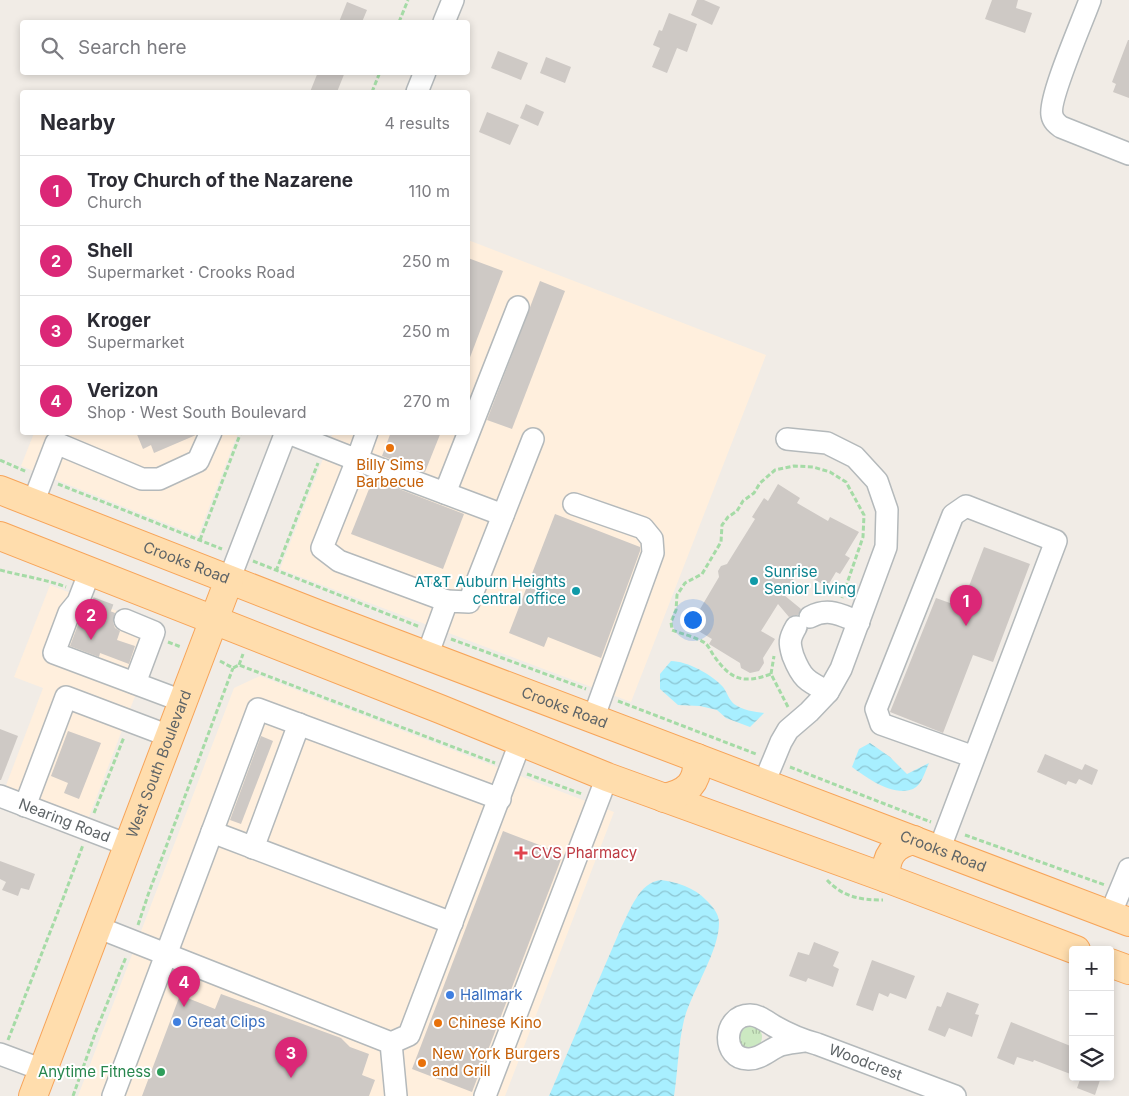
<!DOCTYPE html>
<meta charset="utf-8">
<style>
body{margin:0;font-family:Inter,sans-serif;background:#f2f2f3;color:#2b2b33}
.controls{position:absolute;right:15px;bottom:15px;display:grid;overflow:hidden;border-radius:5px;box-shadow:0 2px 8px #0003}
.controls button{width:45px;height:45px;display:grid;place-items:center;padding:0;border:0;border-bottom:1px solid #e1e1e2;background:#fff;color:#2b2b33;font:25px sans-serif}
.you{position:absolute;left:692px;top:619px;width:18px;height:18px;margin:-12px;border:4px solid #fff;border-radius:50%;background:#1a73e8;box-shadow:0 0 0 8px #1a73e833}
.badge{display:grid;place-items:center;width:32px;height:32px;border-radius:50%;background:#db2777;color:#fff;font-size:16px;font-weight:700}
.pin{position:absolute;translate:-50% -41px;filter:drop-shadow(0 1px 2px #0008)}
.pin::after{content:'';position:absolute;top:26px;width:18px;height:15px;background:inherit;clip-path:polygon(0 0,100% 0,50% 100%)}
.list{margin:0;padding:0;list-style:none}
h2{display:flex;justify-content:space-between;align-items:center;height:65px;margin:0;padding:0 20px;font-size:21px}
h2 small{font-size:16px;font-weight:400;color:#7c7c81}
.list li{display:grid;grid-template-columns:32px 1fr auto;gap:15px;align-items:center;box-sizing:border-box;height:70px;padding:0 20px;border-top:1px solid #e1e1e2}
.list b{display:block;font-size:19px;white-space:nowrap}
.list p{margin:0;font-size:16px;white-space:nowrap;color:#7c7c81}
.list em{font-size:16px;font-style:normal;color:#7c7c81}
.icon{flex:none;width:28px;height:28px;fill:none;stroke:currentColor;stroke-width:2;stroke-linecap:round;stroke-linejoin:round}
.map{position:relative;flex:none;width:1129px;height:1096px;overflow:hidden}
.search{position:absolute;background:#fff;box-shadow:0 2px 8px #0003;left:20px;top:20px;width:450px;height:55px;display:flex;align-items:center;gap:12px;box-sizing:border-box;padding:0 18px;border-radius:5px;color:#7c7c81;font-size:19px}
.panel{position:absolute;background:#fff;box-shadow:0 2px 8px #0003;left:20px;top:90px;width:450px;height:345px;border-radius:5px}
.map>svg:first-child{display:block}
.commercial{fill:#ffefdd}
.grass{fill:url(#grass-tufts)}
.water{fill:url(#water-waves)}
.building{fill:#cec9c5}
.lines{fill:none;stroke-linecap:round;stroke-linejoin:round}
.minor-tunnel{stroke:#cccac6;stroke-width:21;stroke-dasharray:21 11;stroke-linecap:butt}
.minor-casing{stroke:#b4b9bb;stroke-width:24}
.major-casing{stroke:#f7a459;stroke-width:30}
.path{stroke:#a5dba6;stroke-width:3;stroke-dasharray:5 2.5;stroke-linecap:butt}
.minor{stroke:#fff;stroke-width:21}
.major{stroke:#ffddad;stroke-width:28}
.food-dot{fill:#e8710a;stroke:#fff;stroke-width:2}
.culture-dot{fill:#0f9aa8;stroke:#fff;stroke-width:2}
.health-dot{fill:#e0444e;stroke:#fff;stroke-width:2}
.shop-dot{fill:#3f7fe0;stroke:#fff;stroke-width:2}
.leisure-dot{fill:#2e9e5b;stroke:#fff;stroke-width:2}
.labels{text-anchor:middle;stroke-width:4;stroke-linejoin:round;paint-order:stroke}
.food-label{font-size:15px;fill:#c56008;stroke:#fff;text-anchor:start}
.street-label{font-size:15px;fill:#5e6467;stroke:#fff}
.culture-label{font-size:15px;fill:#0d838f;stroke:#fff;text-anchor:start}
.health-label{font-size:15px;fill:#be3a42;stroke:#fff;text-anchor:start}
.shop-label{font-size:15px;fill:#366cbe;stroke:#fff;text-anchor:start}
.leisure-label{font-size:15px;fill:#27864d;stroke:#fff;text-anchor:end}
</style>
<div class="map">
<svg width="1129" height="1096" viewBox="0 0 1129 1096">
<defs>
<pattern id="grass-tufts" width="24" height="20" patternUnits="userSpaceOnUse" patternTransform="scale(1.25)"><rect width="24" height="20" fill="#cce9c2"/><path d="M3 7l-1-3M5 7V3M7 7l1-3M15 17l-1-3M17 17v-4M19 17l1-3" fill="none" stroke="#a9c0a1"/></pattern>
<pattern id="water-waves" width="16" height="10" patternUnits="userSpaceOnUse" patternTransform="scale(1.25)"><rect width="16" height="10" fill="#a8efff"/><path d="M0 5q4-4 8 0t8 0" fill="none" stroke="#8cc5d2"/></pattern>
</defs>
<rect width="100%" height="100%" fill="#f1ece6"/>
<g class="commercial">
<polygon points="468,240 766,355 631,702 280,569 333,433 468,432"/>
<polygon points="34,433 238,433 198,536 21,466"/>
<polygon points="50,585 161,628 89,817 5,788 43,688 14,677"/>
<polygon points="260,676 614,812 505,1096 78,1096 234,688"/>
</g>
<circle class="grass" cx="750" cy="1037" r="12"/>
<g class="water">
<path d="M671 661C687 661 713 675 723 687 727 692 729 700 734 704 742 710 755 712 764 713L750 727 726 718 717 710 700 706 678 705 660 689V674Z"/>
<path d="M870 743 890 757 907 774 929 763C925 771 922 785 913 789 893 797 867 778 852 767L859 749Z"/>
<path d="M661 880C677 882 695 888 706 900 712 906 719 913 719 923 719 952 692 990 684 1020 678 1045 678 1071 674 1096H549L621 928C630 911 639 882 661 880Z"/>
</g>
<g class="building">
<polygon points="697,0 704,0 720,7 712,25 691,15"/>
<polygon points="992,0 1018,0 1016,8 1032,13 1025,33 985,19"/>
<polygon points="347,2 367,10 362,22 339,22"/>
<polygon points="669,13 697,24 687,52 677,48 667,73 652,67 660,48 653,45 659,30 662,31"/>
<polygon points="1128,40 1129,40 1129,98 1113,92 1116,84 1112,82"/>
<polygon points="498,51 528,63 521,80 491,68"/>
<polygon points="546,57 571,67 565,83 540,73"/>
<polygon points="318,72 345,72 337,92 310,92"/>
<polygon points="526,104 544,112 538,126 520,118"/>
<polygon points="487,112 519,125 510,145 479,132"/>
<polygon points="468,258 503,271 469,360 468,360"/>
<polygon points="540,281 565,291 512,429 487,420"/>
<polygon points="136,432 197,432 196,435 154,453 151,445 143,449"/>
<polygon points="391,432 441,432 425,472 382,456"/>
<polygon points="373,479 464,514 443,569 351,534"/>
<polygon points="778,484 800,498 797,503 828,521 830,517 859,532 845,555 850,558 840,574 836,572 827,587 799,570 784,595 801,609 798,615 789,617 778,604 761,631 775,639 763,658 764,663 759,671 750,673 741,668 740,663 709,644 712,639 690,626 719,577 718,571 721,566 727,564 755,519 752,517 764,498 768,501"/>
<polygon points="555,514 640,547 640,551 601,658 548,637 544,647 509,633"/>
<polygon points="984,547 1030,564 993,662 973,655 943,733 890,712 936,598 961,607"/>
<polygon points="92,604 115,613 113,622 115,628 120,631 117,640 135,646 129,664 100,653 99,657 70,646 79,622 83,624"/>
<polygon points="0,729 18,736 1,780 0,780"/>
<polygon points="68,731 101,743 79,799 64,793 68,783 51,776"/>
<polygon points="261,736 273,741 241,824 230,820"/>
<polygon points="1045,754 1082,770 1085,764 1098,770 1092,785 1079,779 1076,784 1068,781 1066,785 1037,772"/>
<polygon points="503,831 563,854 472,1092 412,1069"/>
<polygon points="0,861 35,874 29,890 21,888 18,896 2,890 6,882 0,879"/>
<polygon points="814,942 839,952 833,966 839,969 833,987 808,978 806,982 789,976 798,952 809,955"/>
<polygon points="872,960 915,976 906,999 890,993 888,997 879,993 873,1011 856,1005"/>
<polygon points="947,992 979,1004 975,1014 979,1015 972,1037 949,1028 945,1037 928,1030 937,1006 941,1007"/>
<polygon points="221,994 341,1038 350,1047 369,1054 362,1075 375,1080 369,1096 142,1096 180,995 215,1009"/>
<polygon points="1011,1022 1073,1047 1073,1075 1034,1060 1033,1062 1017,1057 1014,1065 997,1058"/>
<polygon points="1081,1077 1101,1077 1095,1095 1077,1088"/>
</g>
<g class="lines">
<polyline class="minor-tunnel" points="90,607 125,620"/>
<defs>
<g id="minor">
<path d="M1090 0C1083 20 1048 99 1052 115 1053 121 1057 124 1061 127L1129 154"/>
<polyline points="444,22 453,0"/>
<polyline points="417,92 425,72"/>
<polyline points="445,493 518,307"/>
<polyline points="33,503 56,443 142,479 159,479 198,461 211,432"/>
<polyline points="574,504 643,528 652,539 653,553 593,719"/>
<polyline points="90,571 78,602 69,613 54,653 182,701"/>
<polyline points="229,580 286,432 357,460 367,432"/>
<polyline points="447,601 339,561 322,548 357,460 503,515"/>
<path d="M810 617C829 607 840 615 859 622"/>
<polyline points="125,620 154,632 135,683"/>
<path d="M796 627C789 639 789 643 793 656 802 679 807 681 828 692"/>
<polyline points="427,656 447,601 469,602 533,439"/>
<polyline points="764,783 781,742 788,730 809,712 828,692 841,669 886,547 887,510 877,481 855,457 827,443 787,439"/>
<path id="s1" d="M0 796 128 845"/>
<polyline points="25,806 66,697 169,736"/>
<polyline points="253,848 299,724"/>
<polyline points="939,850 1056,541 966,506 953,515 876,709 881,724 974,757"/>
<polyline points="1110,915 1129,869"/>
<polyline points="452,923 212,832 258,709 500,799"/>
<polyline points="97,927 391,1043 396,1096"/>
<path id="s2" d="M804 1041C796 1042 788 1043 781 1045 770 1049 761 1059 749 1059 721 1060 722 1015 750 1015 759 1015 767 1022 774 1026 788 1034 802 1040 817 1044L955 1096"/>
<polyline points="391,1043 409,1035 520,743"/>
<polyline points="0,1054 43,1070"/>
<polyline points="113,1096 212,832"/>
<polyline points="485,1096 607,777"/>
</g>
<g id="major">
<path id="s3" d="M0 490 320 615 1129 922"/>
<polyline points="0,536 440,709 607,777 886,878 1076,950"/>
<path d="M664 798C687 793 699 783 697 758"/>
<path d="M886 878C885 856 893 845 914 840"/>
<polyline points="1110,963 1129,970"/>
<path id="s4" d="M33 1096 229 580"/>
</g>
</defs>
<use href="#minor" class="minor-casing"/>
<use href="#major" class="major-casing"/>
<g class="path">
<polyline points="399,22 408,0"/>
<polyline points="372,92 380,72"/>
<polyline points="0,460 27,472"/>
<polyline points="58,484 222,549"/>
<polyline points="200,540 241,432"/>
<polyline points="253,561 420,627"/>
<path d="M0 570C22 576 45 579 66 587"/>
<polyline points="276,571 318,463"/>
<polyline points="451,639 586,689"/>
<polyline points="168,642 181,647"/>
<polyline points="220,661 233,668 239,665 495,763"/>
<polyline points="239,665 243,654"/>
<polyline points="771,674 774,656"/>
<polyline points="618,701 756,754"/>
<path d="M788 707 771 674C743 684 731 680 714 656 711 652 709 646 705 643 696 637 682 634 672 630L671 622 676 610 677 595 685 583 702 574 721 542 722 525 728 517 737 511 743 501 754 493 760 483 775 470 794 466 813 467 830 472 846 482 864 515 863 537 842 598"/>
<polyline points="790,767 931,822"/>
<polyline points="527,774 582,794"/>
<polyline points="94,813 124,737"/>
<polyline points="965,835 1105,885"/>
<path d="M827 880C843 897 860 900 883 900"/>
<polyline points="138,925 148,895 233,668"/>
<polyline points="8,1040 61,904 83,845"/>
<polyline points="73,1096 96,1031 126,957"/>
</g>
<use href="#minor" class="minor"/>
<use href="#major" class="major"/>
</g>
<g class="food-dot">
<circle cx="390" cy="448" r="5"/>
<circle cx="438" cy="1023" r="5"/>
<circle cx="422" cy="1063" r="5"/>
</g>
<g class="culture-dot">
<circle cx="754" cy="581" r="5"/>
<circle cx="576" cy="591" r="5"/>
</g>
<path class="health-dot" d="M518.5 845.5h5v5h5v5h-5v5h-5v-5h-5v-5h5z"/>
<g class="shop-dot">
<circle cx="450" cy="995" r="5"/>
<circle cx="177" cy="1022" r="5"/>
</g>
<circle class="leisure-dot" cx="161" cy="1072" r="5"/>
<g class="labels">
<g class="food-label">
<text x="390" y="470" text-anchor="middle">Billy Sims<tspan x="390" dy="17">Barbecue</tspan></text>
<text x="448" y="1028">Chinese Kino</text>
<text x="432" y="1059">New York Burgers<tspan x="432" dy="17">and Grill</tspan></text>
</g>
<g class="street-label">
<text dy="5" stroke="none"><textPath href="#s3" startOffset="200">Crooks Road</textPath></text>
<text dy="5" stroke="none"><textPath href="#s3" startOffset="605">Crooks Road</textPath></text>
<text dy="5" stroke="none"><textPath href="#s4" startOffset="355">West South Boulevard</textPath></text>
<text dy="5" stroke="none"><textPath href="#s1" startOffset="69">Nearing Road</textPath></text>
<text dy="5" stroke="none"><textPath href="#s3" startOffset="1010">Crooks Road</textPath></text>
<text dy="5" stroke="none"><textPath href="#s2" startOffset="252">Woodcrest</textPath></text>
</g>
<g class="culture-label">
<text x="764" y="577">Sunrise<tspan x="764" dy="17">Senior Living</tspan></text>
<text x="566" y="587" text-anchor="end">AT&amp;T Auburn Heights<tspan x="566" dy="17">central office</tspan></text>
</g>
<g class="health-label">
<text x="531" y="858">CVS Pharmacy</text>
</g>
<g class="shop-label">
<text x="460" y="1000">Hallmark</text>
<text x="187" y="1027">Great Clips</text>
</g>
<g class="leisure-label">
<text x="151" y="1077">Anytime Fitness</text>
</g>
</g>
</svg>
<div class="controls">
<button>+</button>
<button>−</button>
<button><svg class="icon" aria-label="layers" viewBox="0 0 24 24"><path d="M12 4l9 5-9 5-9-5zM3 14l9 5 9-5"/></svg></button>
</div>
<div class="you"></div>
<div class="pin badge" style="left:966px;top:626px">1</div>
<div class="pin badge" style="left:91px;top:640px">2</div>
<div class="pin badge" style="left:291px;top:1078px">3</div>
<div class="pin badge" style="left:184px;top:1007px">4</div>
<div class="search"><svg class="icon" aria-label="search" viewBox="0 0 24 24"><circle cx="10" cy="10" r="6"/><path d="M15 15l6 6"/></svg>Search here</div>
<section class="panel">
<h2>Nearby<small>4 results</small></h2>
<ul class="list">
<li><span class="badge">1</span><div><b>Troy Church of the Nazarene</b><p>Church</p></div><em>110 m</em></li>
<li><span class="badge">2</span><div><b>Shell</b><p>Supermarket · Crooks Road</p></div><em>250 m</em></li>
<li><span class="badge">3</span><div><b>Kroger</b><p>Supermarket</p></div><em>250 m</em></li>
<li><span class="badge">4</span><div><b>Verizon</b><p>Shop · West South Boulevard</p></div><em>270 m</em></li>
</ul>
</section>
</div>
